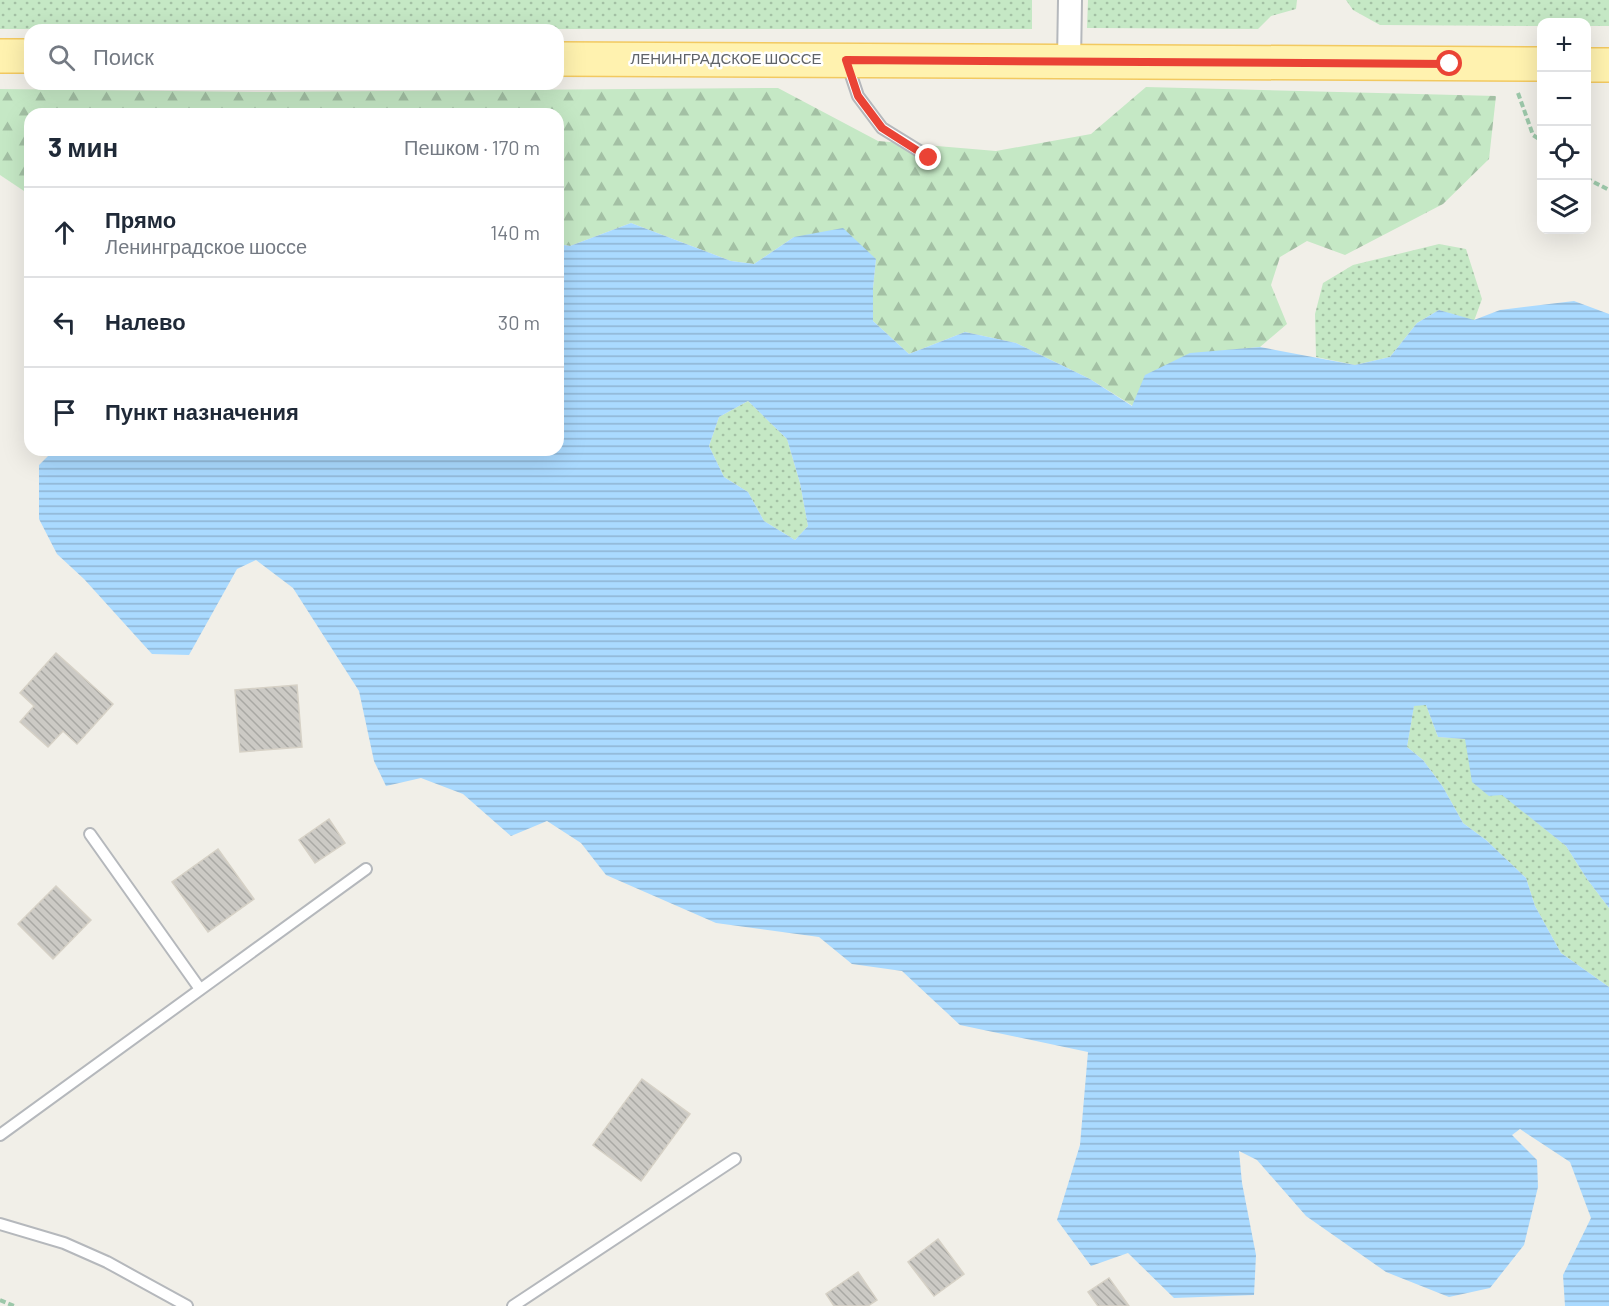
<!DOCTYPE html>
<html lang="ru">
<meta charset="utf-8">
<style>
body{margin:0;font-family:Barlow,sans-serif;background:#f2f2f3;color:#1f2937}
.controls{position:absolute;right:18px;top:18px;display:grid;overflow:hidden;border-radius:12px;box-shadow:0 6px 24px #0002}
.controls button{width:54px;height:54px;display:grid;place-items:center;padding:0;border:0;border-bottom:2px solid #e0e1e3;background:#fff;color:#1f2937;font:30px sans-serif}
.stop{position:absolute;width:18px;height:18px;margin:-14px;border:4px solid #ea4335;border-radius:50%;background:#fff}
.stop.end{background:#ea4335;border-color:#fff;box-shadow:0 2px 6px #0008}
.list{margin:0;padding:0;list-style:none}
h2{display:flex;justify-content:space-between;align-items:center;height:78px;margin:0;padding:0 24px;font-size:26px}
h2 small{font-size:20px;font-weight:400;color:#747a83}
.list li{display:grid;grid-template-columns:39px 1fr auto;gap:18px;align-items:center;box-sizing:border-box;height:90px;padding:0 24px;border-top:2px solid #e0e1e3}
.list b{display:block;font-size:22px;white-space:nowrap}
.list p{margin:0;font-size:20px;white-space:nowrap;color:#747a83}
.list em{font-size:20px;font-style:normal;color:#747a83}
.icon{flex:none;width:33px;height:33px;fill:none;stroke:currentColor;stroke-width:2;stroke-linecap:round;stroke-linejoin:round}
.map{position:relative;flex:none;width:1609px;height:1306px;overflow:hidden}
.search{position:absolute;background:#fff;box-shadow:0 6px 24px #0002;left:24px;top:24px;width:540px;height:66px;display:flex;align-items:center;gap:15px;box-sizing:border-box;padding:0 21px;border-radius:18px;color:#747a83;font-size:22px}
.panel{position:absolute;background:#fff;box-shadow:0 6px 24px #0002;left:24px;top:108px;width:540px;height:348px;border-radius:18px}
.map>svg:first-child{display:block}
.grass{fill:url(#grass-dots)}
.forest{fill:url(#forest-firs)}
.water{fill:url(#water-rules);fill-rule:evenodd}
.building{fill:url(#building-back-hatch);stroke:#d6d1c6;stroke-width:1.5}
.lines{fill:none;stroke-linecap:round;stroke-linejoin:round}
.lane-casing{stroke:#b5b8bc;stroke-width:14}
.street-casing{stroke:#b5b8bc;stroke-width:26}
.primary-casing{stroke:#f2c960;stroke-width:36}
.path{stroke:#9cc7a9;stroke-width:4;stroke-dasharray:6 3;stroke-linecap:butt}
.lane{stroke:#fff;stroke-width:10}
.street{stroke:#fff;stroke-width:22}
.primary{stroke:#fff2af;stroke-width:33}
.route{stroke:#ea4335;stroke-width:8}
.labels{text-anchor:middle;stroke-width:5;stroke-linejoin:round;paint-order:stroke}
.street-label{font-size:15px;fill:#5f6368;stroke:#fff}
</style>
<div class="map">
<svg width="1609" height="1306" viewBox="0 0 1609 1306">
<defs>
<pattern id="grass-dots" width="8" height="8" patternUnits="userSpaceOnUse" patternTransform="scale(1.5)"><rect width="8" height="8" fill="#c5e8c5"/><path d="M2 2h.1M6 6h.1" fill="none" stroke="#a3c0a4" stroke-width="1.8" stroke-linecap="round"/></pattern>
<pattern id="forest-firs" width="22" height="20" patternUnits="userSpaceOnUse" patternTransform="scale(1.5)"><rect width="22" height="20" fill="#c5e8c5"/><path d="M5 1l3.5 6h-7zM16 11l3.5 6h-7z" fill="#a3c0a4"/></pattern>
<pattern id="water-rules" width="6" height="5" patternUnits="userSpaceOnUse" patternTransform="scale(1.5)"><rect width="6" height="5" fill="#aadaff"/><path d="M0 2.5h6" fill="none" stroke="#8eb4d2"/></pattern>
<pattern id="building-back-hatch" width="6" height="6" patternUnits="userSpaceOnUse" patternTransform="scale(1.5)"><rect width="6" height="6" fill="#cccac5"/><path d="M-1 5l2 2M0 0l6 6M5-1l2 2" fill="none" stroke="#a9a8a4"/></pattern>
</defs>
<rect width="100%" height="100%" fill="#f1efe8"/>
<g class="grass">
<rect x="0" y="0" width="1032" height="29"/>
<polygon points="1088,0 1297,0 1296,9 1271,16 1258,29 1087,28"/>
<polygon points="1346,0 1609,0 1609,26 1587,26 1586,22 1542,22 1541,26 1380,25 1353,10"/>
<polygon points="1439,244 1466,249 1482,299 1474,321 1439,310 1417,323 1390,357 1355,365 1316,357 1315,314 1323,283 1353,265"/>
<polygon points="748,401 787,439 800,483 808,526 795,540 764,521 748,492 724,477 709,446 719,417"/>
<polygon points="1414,705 1426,705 1438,737 1465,739 1502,794 1566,846 1587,879 1609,908 1609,987 1561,953 1535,906 1526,878 1486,840 1463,823 1443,787 1423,760 1407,747"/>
</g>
<polygon class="forest" points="1146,87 1496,96 1489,159 1443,204 1345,255 1307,241 1280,257 1271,285 1287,324 1260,347 1190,354 1133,406 1090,379 1016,343 965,332 909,354 873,321 873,288 876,259 794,237 754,264 731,261 631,223 570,246 558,244 558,114 30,114 30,195 0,175 0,89 261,92 778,88 878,141 996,151 1091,134"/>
<path class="water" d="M631 223 731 261 754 264 794 237 843 228 876 259 873 288V321L909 354 965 332 1016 343 1090 379 1132 406 1145 375 1190 353 1260 347 1355 365 1390 357 1417 323 1439 310 1474 320 1500 310 1574 301 1609 314V908L1587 879 1566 846 1502 795 1489 796 1472 782 1465 739 1438 737 1426 705 1414 706 1407 747 1423 760 1443 787 1463 823 1486 840 1526 878 1535 906 1561 953 1609 987V1306H1565L1563 1275 1591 1218 1570 1162 1520 1129 1512 1135 1537 1160 1538 1187 1524 1245 1490 1288 1449 1297 1386 1272 1306 1216 1257 1160 1239 1151 1242 1183 1256 1255 1254 1295 1174 1298 1128 1253 1091 1266 1057 1220 1080 1145 1088 1052 960 1025 902 971 852 964 819 937 716 923 606 875 581 843 547 821 511 836 463 794 421 778 386 786 374 761 359 691 293 588 256 560 237 569 189 655 152 654 84 579 57 554 39 519V465L54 450H558V244L570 246ZM748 401 787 439 800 483 808 526 795 540 764 521 748 492 724 477 709 446 719 417Z"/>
<g class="building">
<polygon points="56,653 113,704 77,744 63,731 48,747 20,722 34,706 20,693"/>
<polygon points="297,685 302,747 240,752 235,690"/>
<polygon points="329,819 345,843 315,863 299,840"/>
<polygon points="218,849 254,899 208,932 172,882"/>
<polygon points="56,886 91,920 53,959 18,924"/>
<polygon points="642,1079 690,1114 641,1181 593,1145"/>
<polygon points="938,1239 964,1274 934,1296 908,1262"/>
<polygon points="858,1272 877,1300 868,1306 834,1306 826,1294"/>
<polygon points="1109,1278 1129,1306 1098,1306 1088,1292"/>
</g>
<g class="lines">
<defs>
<g id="lane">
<polyline points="848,66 858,96 882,128 929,157"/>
<polyline points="90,834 200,989"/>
<polyline points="0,1135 366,869"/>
<polyline points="0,1224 64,1243 107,1262 187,1306"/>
<polyline points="513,1306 735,1159"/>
</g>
<polyline id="street" points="1069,61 1070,0"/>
<g id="primary">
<polyline points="0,56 30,56"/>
<polyline points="558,59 1542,64"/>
<polyline points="1586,65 1609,65"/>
</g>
</defs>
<use href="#lane" class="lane-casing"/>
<use href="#street" class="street-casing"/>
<use href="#primary" class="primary-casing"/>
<g class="path">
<polyline points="1518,93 1533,135 1542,141"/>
<polyline points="1586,178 1609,190"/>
<polyline points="0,1300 14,1306"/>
</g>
<use href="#lane" class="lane"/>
<use href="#street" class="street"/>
<use href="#primary" class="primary"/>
</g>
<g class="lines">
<polyline class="route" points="929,158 882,128 858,96 846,60 1450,64"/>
</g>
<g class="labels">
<g class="street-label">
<text x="726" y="64">ЛЕНИНГРАДСКОЕ ШОССЕ</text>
</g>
</g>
</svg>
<div class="controls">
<button>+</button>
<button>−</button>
<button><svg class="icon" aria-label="locate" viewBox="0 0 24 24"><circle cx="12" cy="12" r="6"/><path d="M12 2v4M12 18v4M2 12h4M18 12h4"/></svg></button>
<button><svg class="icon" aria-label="layers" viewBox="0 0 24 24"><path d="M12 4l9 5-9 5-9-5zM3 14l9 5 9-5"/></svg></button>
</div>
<div class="stop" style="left:1450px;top:64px"></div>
<div class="stop end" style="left:929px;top:158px"></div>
<div class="search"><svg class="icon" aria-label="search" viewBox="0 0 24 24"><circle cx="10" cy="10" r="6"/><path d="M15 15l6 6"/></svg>Поиск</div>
<section class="panel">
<h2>3 мин<small>Пешком · 170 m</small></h2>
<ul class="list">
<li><svg class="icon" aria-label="ahead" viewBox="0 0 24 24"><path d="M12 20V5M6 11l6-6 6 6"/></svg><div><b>Прямо</b><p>Ленинградское шоссе</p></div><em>140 m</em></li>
<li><svg class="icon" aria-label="left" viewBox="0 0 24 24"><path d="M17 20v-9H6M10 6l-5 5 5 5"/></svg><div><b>Налево</b></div><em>30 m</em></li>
<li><svg class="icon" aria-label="arrive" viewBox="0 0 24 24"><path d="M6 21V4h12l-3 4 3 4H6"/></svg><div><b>Пункт назначения</b></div></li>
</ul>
</section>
</div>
